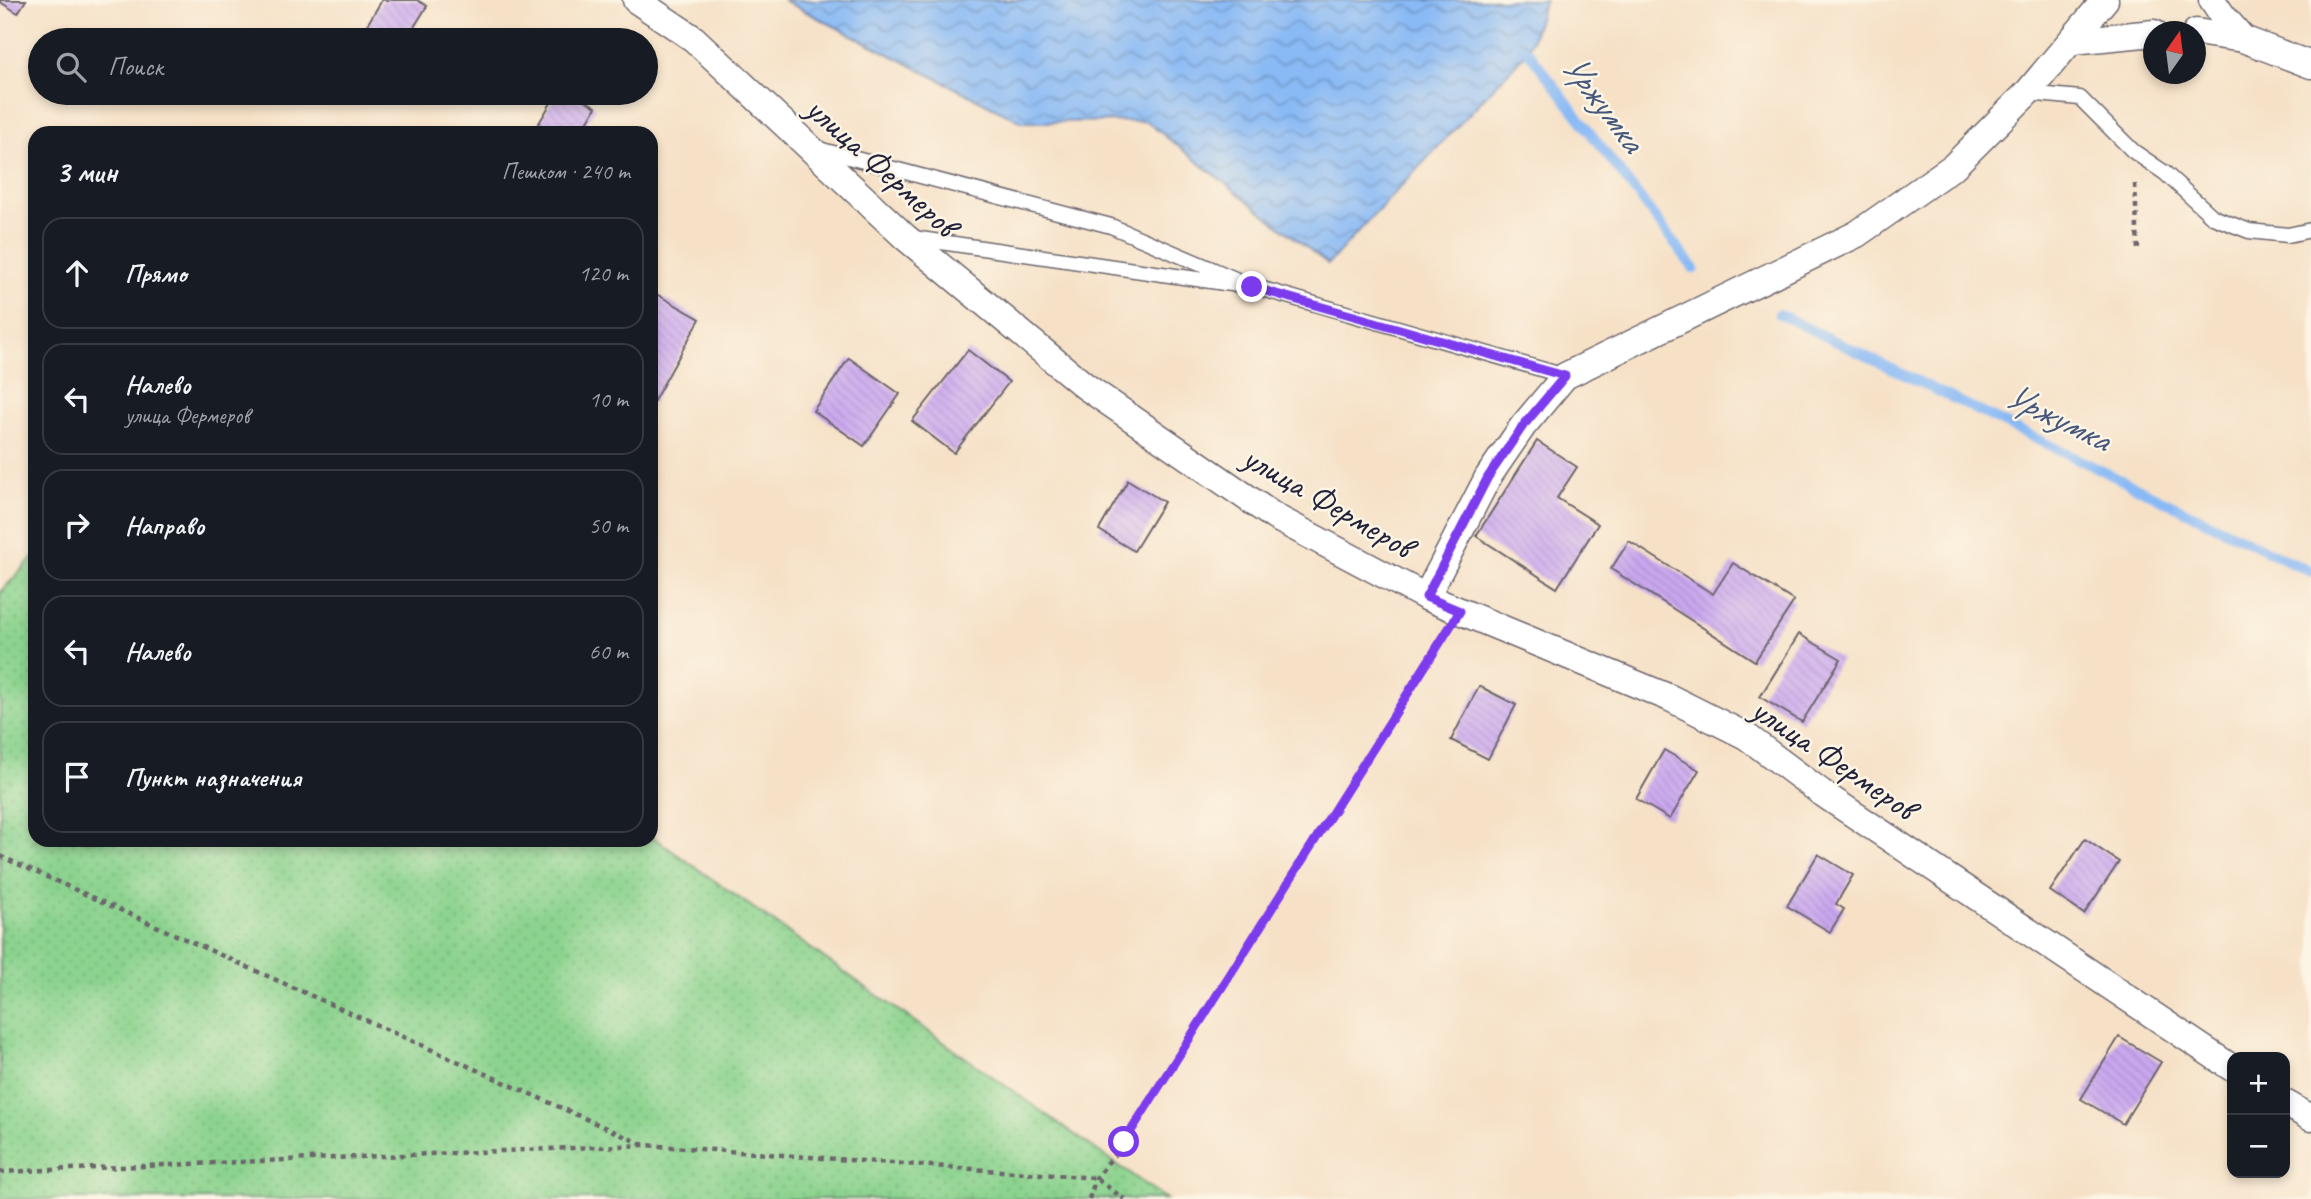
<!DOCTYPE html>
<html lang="ru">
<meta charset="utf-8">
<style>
body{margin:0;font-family:Caveat,sans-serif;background:#242831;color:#f1f3f6}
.controls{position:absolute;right:21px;bottom:21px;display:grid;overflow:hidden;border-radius:14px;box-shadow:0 4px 10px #0003}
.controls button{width:63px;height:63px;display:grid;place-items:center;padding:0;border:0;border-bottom:2px solid #363941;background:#171b24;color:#f1f3f6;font:35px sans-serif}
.compass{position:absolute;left:2143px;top:21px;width:63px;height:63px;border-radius:50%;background:#171b24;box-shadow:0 4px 10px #0003;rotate:14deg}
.stop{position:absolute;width:21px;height:21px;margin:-16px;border:5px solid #7c3aed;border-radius:50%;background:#fff}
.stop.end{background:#7c3aed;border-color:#fff;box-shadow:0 2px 7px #0008}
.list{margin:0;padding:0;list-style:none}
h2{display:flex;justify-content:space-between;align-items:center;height:91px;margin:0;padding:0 28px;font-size:30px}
h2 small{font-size:23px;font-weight:400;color:#9ea1a6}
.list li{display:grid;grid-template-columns:46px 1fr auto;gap:21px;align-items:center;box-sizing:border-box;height:112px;margin:0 14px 14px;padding:0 14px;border:2px solid #363941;border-radius:21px}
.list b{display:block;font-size:26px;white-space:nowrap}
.list p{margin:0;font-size:23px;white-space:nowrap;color:#9ea1a6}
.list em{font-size:23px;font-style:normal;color:#9ea1a6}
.icon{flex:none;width:38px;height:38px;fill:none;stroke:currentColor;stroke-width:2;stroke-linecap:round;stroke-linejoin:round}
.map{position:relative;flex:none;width:2311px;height:1199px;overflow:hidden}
.search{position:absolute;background:#171b24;box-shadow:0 4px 10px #0003;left:28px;top:28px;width:630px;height:77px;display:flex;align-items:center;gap:18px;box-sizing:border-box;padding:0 24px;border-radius:38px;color:#9ea1a6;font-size:26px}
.panel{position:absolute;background:#171b24;box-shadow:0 4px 10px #0003;left:28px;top:126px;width:630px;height:721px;border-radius:21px}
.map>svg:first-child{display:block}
.grass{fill:url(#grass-dots);stroke:#567a64;stroke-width:2}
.water{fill:url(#water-waves);stroke:#566e98;stroke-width:2}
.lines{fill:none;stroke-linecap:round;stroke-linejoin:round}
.stream{stroke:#89baf5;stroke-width:10}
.building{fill:url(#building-back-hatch)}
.service-casing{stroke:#6c656c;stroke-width:17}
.minor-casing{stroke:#6c656c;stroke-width:29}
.path{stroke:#6c656c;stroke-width:4.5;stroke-dasharray:5 5;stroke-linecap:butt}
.service{stroke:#fff;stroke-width:14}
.minor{stroke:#fff;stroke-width:26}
.route{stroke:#7c3aed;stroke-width:9}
.labels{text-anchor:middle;stroke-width:5;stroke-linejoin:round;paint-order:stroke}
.street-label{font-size:35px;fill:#22223b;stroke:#fcf5e5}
.water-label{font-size:37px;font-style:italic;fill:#46577c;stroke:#fcf5e5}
</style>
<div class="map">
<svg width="2311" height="1199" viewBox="0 0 2311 1199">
<defs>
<pattern id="grass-dots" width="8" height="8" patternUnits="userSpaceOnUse" patternTransform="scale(1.75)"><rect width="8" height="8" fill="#8bd38e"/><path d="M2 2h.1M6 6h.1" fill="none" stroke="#78b57b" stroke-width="1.8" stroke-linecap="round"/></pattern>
<pattern id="water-waves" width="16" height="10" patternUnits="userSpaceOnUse" patternTransform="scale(1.75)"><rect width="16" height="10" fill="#89baf5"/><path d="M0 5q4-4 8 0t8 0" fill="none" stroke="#7097c8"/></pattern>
<pattern id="building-back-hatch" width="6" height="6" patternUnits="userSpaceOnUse" patternTransform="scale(1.75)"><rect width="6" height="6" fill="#caa7ef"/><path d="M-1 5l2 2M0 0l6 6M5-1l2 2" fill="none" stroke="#ad8fce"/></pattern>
</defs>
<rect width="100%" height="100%" fill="#fcf5e5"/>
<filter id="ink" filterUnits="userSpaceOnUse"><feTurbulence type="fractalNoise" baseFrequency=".0143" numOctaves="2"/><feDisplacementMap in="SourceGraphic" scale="14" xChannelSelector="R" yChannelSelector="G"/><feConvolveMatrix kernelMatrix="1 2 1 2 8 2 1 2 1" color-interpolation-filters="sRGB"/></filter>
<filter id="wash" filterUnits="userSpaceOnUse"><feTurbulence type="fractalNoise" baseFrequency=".00686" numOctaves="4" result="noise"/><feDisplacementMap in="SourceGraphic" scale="28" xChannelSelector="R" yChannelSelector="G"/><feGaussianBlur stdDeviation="1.57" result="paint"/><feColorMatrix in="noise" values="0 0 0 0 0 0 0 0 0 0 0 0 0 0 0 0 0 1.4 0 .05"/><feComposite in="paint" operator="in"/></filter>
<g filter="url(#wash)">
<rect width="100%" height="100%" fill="#f6e1c7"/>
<polygon class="grass" points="35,555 35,840 651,840 651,836 1166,1199 0,1199 0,593"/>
<polygon class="water" points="783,0 1545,0 1528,51 1328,264 1146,121 1022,122"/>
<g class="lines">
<g class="stream">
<polyline points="1516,44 1528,51 1694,269"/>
<polyline points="1779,314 2311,572"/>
</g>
</g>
<g id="blocks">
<g class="building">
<polygon points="0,0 26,0 18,13 0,2"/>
<polygon points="382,0 417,0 427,6 406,40 358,40"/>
<polygon points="557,93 573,93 596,107 581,133 533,133"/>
<polygon points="651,291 700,319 651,406"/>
<polygon points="968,350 1009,382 954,453 912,421"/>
<polygon points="849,358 900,394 864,446 813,411"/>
<polygon points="1537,441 1577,467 1557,498 1598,524 1557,588 1476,536"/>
<polygon points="1128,480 1164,502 1134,551 1099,530"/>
<polygon points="1629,541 1713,594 1733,563 1794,601 1755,661 1611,569"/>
<polygon points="1799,634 1841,659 1802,722 1760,697"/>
<polygon points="1479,686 1516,705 1488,759 1451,740"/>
<polygon points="1664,750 1699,770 1670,819 1636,799"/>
<polygon points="2085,839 2119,862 2084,914 2050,891"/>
<polygon points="1818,854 1853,875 1836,904 1844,909 1830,932 1787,906"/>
<polygon points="2119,1037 2161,1062 2123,1124 2081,1099"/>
</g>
</g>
</g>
<g filter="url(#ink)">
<use href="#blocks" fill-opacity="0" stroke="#6c656c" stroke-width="2"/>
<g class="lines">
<defs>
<g id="service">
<polyline points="2027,93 2080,98 2133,151 2165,173 2213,217 2249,231 2288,235 2311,230"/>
<polyline points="818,149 1111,226 1235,279"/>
<polyline points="913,238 1259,288 1565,376"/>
</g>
<g id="minor">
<polyline points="636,0 694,39 905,237 1085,386 1275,517 1426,597 1670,698 1746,736 1822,793 2232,1068"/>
<polyline points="2212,0 2222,15 2243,39"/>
<polyline points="2196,32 2243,39 2311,65"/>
<polyline points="2072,41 2154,33"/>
<polyline points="1426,597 1488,477 1523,426 1565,376 1857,234 1954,166 2027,93 2105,0"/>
<polyline points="2285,1103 2311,1118"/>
</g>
</defs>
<use href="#service" class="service-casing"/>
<use href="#minor" class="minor-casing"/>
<g class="path">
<polyline points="2135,184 2138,251"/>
<polyline points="0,856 644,1145"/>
<polyline points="0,1172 645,1145 1096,1178 1124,1199"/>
<polyline points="1089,1199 1096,1178 1124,1142 1443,638"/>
</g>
<use href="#service" class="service"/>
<use href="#minor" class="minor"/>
</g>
</g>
<g class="lines" filter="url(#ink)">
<polyline class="route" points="1124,1142 1460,611 1426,597 1488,477 1523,426 1565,376 1252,287"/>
</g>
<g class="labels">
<g class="street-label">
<text transform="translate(882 166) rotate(42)" y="12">улица Фермеров</text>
<text transform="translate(1328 501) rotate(30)" y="12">улица Фермеров</text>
<text transform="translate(1834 758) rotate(34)" y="12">улица Фермеров</text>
</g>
<g class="water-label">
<text transform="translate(1604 102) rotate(53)" y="13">Уржумка</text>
<text transform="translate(2058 416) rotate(26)" y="13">Уржумка</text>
</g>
</g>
</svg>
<div class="controls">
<button>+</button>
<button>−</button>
</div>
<svg class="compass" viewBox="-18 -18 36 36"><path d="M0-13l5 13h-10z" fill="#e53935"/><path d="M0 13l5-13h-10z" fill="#9ea1a6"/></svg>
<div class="stop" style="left:1124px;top:1142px"></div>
<div class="stop end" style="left:1252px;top:287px"></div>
<div class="search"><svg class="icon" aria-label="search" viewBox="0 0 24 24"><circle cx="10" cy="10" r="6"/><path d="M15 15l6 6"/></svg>Поиск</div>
<section class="panel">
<h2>3 мин<small>Пешком · 240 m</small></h2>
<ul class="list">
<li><svg class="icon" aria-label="ahead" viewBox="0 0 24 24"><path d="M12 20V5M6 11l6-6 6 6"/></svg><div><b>Прямо</b></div><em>120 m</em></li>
<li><svg class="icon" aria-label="left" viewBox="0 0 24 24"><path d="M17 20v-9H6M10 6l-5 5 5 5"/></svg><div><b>Налево</b><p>улица Фермеров</p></div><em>10 m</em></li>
<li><svg class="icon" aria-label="right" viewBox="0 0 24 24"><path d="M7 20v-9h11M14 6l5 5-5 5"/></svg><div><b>Направо</b></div><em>50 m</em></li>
<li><svg class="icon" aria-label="left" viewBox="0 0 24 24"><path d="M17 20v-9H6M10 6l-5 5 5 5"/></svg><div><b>Налево</b></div><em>60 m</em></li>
<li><svg class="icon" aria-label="arrive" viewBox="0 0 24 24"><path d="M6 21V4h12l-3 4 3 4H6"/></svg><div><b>Пункт назначения</b></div></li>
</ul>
</section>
</div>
